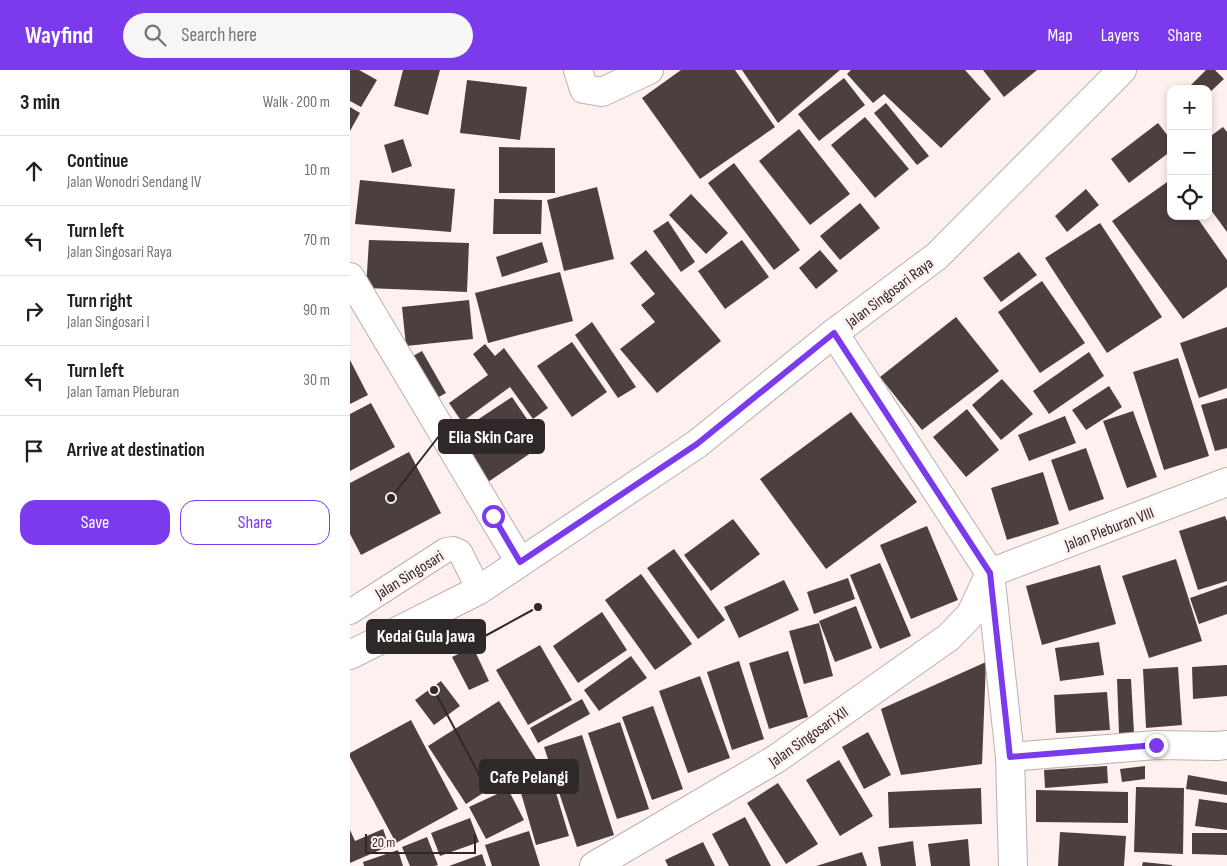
<!DOCTYPE html>
<meta charset="utf-8">
<style>
body{margin:0;font-family:"Sofia Sans Condensed",sans-serif;background:#f6f6f6;color:#202124}
.controls{position:absolute;right:15px;top:15px;display:grid;overflow:hidden;border-radius:10px;box-shadow:0 2px 8px #0003}
.controls button{width:45px;height:45px;display:grid;place-items:center;padding:0;border:0;border-bottom:1px solid #e0e0e0;background:#fff;color:#202124;font:25px sans-serif}
.scale{position:absolute;left:15px;bottom:12px;width:111px;box-sizing:border-box;padding-left:5px;border:2px solid #2e2928;border-top:0;font-size:14px;line-height:18px;white-space:nowrap;color:#2e2928;-webkit-text-stroke:4px #fef0ee;paint-order:stroke}
.stop{position:absolute;width:15px;height:15px;margin:-11px;border:4px solid #7c3aed;border-radius:50%;background:#fff}
.stop.end{background:#7c3aed;border-color:#fff;box-shadow:0 1px 5px #0008}
.list{margin:0;padding:0;list-style:none}
h2{display:flex;justify-content:space-between;align-items:center;height:65px;margin:0;padding:0 20px;font-size:21px}
h2 small{font-size:16px;font-weight:400;color:#757577}
.list li{display:grid;grid-template-columns:32px 1fr auto;gap:15px;align-items:center;box-sizing:border-box;height:70px;padding:0 20px;border-top:1px solid #e0e0e0}
.list b{display:block;font-size:19px;white-space:nowrap}
.list p{margin:0;font-size:16px;white-space:nowrap;color:#757577}
.list em{font-size:16px;font-style:normal;color:#757577}
.actions{display:flex;gap:10px;padding:15px 20px}
.actions a{flex:1;padding:11px 0;border:1px solid #7c3aed;border-radius:15px;text-align:center;font-size:18px;color:#7c3aed}
.actions .main{background:#7c3aed;color:#fff}
.icon{flex:none;width:28px;height:28px;fill:none;stroke:currentColor;stroke-width:2;stroke-linecap:round;stroke-linejoin:round}
.map{position:relative;flex:none;width:877px;height:796px;overflow:hidden}
header{display:flex;align-items:center;gap:30px;box-sizing:border-box;height:70px;padding:0 25px;background:#7c3aed;color:#fff}
header strong{font-size:24px}
nav{display:flex;gap:28px;margin-inline-start:auto;font-size:18px}
.search{width:350px;height:45px;background:#f6f6f6;display:flex;align-items:center;gap:12px;box-sizing:border-box;padding:0 18px;border-radius:28px;color:#757577;font-size:19px}
main{display:flex}
aside{flex:1;background:#fff}
.map>svg:first-child{display:block}
.building{fill:#4b403f}
.lines{fill:none;stroke-linecap:round;stroke-linejoin:round}
.pedestrian-casing{stroke:#bcafad;stroke-width:26}
.minor-casing{stroke:#bcafad;stroke-width:30}
.secondary-casing{stroke:#bcafad;stroke-width:30}
.pedestrian{stroke:#fff;stroke-width:24}
.minor{stroke:#fff;stroke-width:28}
.secondary{stroke:#fff;stroke-width:28}
.route{stroke:#7c3aed;stroke-width:6}
.labels{text-anchor:middle;stroke-width:5;stroke-linejoin:round;paint-order:stroke}
.street-label{font-size:16px;fill:#2e2928;stroke:#fef0ee}
.leader{fill:none;stroke:#2e2928;stroke-width:2}
.callout-dot{fill:#2e2928;stroke:#fef0ee;stroke-width:2}
.callout{fill:#2e2928;stroke:#2e2928;stroke-width:2}
.callout-label{font-size:18px;text-anchor:middle;font-weight:bold;fill:#fff}
</style>
<header>
<strong>Wayfind</strong>
<div class="search"><svg class="icon" aria-label="search" viewBox="0 0 24 24"><circle cx="10" cy="10" r="6"/><path d="M15 15l6 6"/></svg>Search here</div>
<nav><a>Map</a><a>Layers</a><a>Share</a></nav>
</header>
<main>
<aside>
<h2>3 min<small>Walk · 200 m</small></h2>
<ul class="list">
<li><svg class="icon" aria-label="ahead" viewBox="0 0 24 24"><path d="M12 20V5M6 11l6-6 6 6"/></svg><div><b>Continue</b><p>Jalan Wonodri Sendang IV</p></div><em>10 m</em></li>
<li><svg class="icon" aria-label="left" viewBox="0 0 24 24"><path d="M17 20v-9H6M10 6l-5 5 5 5"/></svg><div><b>Turn left</b><p>Jalan Singosari Raya</p></div><em>70 m</em></li>
<li><svg class="icon" aria-label="right" viewBox="0 0 24 24"><path d="M7 20v-9h11M14 6l5 5-5 5"/></svg><div><b>Turn right</b><p>Jalan Singosari I</p></div><em>90 m</em></li>
<li><svg class="icon" aria-label="left" viewBox="0 0 24 24"><path d="M17 20v-9H6M10 6l-5 5 5 5"/></svg><div><b>Turn left</b><p>Jalan Taman Pleburan</p></div><em>30 m</em></li>
<li><svg class="icon" aria-label="arrive" viewBox="0 0 24 24"><path d="M6 21V4h12l-3 4 3 4H6"/></svg><div><b>Arrive at destination</b></div></li>
</ul>
<div class="actions"><a class="main">Save</a><a>Share</a></div>
</aside>
<div class="map">
<svg width="877" height="796" viewBox="0 0 877 796">
<rect width="100%" height="100%" fill="#fef0ee"/>
<g class="building">
<polygon points="0,0 9,0 27,10 11,37 0,31"/>
<polygon points="53,0 90,0 78,45 44,36"/>
<polygon points="331,0 385,0 425,57 350,109 292,28"/>
<polygon points="392,0 490,0 428,53"/>
<polygon points="501,0 615,0 641,29 591,78 534,24 523,33 497,4"/>
<polygon points="633,0 687,0 654,27"/>
<polygon points="856,0 865,0 874,9 858,24 858,19 837,19"/>
<polygon points="494,8 515,35 469,71 448,44"/>
<polygon points="117,10 177,17 170,70 110,63"/>
<polygon points="536,33 579,86 567,95 524,43"/>
<polygon points="0,37 10,43 0,61"/>
<polygon points="515,47 559,99 525,128 481,75"/>
<polygon points="808,53 821,70 821,81 779,113 761,89"/>
<polygon points="873,57 877,62 877,162 858,136 858,68"/>
<polygon points="449,59 500,124 460,155 409,91"/>
<polygon points="53,69 62,96 42,103 34,75"/>
<polygon points="149,77 205,78 205,123 149,123"/>
<polygon points="384,93 450,180 424,200 358,113"/>
<polygon points="10,110 105,119 101,162 5,154"/>
<polygon points="820,110 821,112 821,146 846,146 877,190 877,217 833,249 762,151"/>
<polygon points="247,117 264,189 214,201 197,130"/>
<polygon points="736,119 749,135 717,162 705,146"/>
<polygon points="341,124 378,163 356,184 319,145"/>
<polygon points="144,129 192,130 191,164 143,164"/>
<polygon points="510,133 530,158 490,190 470,166"/>
<polygon points="318,151 345,192 331,202 303,161"/>
<polygon points="750,153 812,247 757,283 695,188"/>
<polygon points="19,170 119,173 117,222 16,218"/>
<polygon points="392,170 419,207 375,239 348,201"/>
<polygon points="192,172 198,192 152,207 146,187"/>
<polygon points="296,180 371,271 307,323 270,279 305,252 291,235 305,224 280,193"/>
<polygon points="470,180 488,201 466,219 449,198"/>
<polygon points="669,182 687,205 651,232 633,208"/>
<polygon points="210,202 223,251 138,273 125,223"/>
<polygon points="692,211 735,273 690,303 648,242"/>
<polygon points="119,230 123,269 56,276 52,237"/>
<polygon points="606,247 649,301 572,360 530,307"/>
<polygon points="242,252 286,317 268,328 225,265"/>
<polygon points="877,257 877,318 849,328 830,273"/>
<polygon points="222,272 257,322 222,347 187,296"/>
<polygon points="135,274 145,286 154,278 198,338 183,349 160,317 112,352 99,333 138,305 123,284"/>
<polygon points="72,281 96,323 78,333 54,291"/>
<polygon points="739,282 754,306 699,344 683,321"/>
<polygon points="828,288 859,386 814,400 783,302"/>
<polygon points="0,290 18,325 0,334"/>
<polygon points="652,309 683,344 651,370 622,335"/>
<polygon points="759,316 772,337 736,360 722,340"/>
<polygon points="162,327 194,374 138,412 106,364"/>
<polygon points="877,328 877,378 865,381 851,335"/>
<polygon points="21,333 45,377 0,401 0,344"/>
<polygon points="617,339 649,380 616,407 583,367"/>
<polygon points="783,341 807,407 777,418 753,351"/>
<polygon points="501,342 567,432 476,499 410,409"/>
<polygon points="715,346 726,373 679,391 668,365"/>
<polygon points="736,378 754,429 719,441 701,390"/>
<polygon points="59,382 91,443 11,485 0,464 0,413"/>
<polygon points="693,402 709,454 657,470 641,418"/>
<polygon points="875,446 877,451 877,511 848,520 829,461"/>
<polygon points="383,449 410,484 361,521 334,485"/>
<polygon points="577,456 608,530 561,549 530,475"/>
<polygon points="324,479 375,550 348,569 297,498"/>
<polygon points="826,489 852,571 799,588 772,506"/>
<polygon points="530,493 561,566 530,579 500,505"/>
<polygon points="750,495 766,554 692,575 676,516"/>
<polygon points="291,504 342,574 305,600 255,530"/>
<polygon points="498,508 505,529 464,544 457,522"/>
<polygon points="434,510 449,540 389,568 374,537"/>
<polygon points="877,515 877,544 849,554 840,528"/>
<polygon points="506,536 522,578 485,592 469,551"/>
<polygon points="252,542 277,580 228,613 203,576"/>
<polygon points="469,553 483,606 454,614 439,561"/>
<polygon points="749,572 754,605 710,611 705,578"/>
<polygon points="190,575 222,630 178,655 146,600"/>
<polygon points="123,577 139,611 119,620 102,587"/>
<polygon points="438,581 458,647 419,659 399,593"/>
<polygon points="281,586 297,608 249,641 234,620"/>
<polygon points="389,591 414,669 382,680 357,602"/>
<polygon points="636,592 632,694 551,705 531,639"/>
<polygon points="877,595 877,626 843,629 842,597"/>
<polygon points="828,597 832,655 796,658 793,599"/>
<polygon points="350,606 380,688 338,703 309,621"/>
<polygon points="767,609 781,609 784,663 769,663"/>
<polygon points="91,611 110,636 84,655 65,630"/>
<polygon points="757,622 760,660 706,663 704,625"/>
<polygon points="232,629 240,644 188,673 180,658"/>
<polygon points="149,631 186,689 116,734 78,676"/>
<polygon points="303,636 333,719 302,730 272,647"/>
<polygon points="61,650 108,739 46,773 0,687 0,683"/>
<polygon points="270,652 299,739 267,749 238,663"/>
<polygon points="518,662 541,705 514,719 492,677"/>
<polygon points="232,665 264,765 227,777 194,677"/>
<polygon points="489,690 523,746 490,766 456,710"/>
<polygon points="757,696 758,713 695,718 694,700"/>
<polygon points="795,696 795,709 772,712 770,699"/>
<polygon points="838,705 877,712 877,725 836,719"/>
<polygon points="201,706 219,766 186,775 169,716"/>
<polygon points="428,713 468,774 436,794 397,733"/>
<polygon points="786,717 834,718 833,784 784,782"/>
<polygon points="631,718 632,754 539,758 538,722"/>
<polygon points="158,719 174,750 136,769 119,737"/>
<polygon points="686,720 778,722 778,753 686,752"/>
<polygon points="849,729 877,733 877,760 845,756"/>
<polygon points="395,747 421,796 379,796 362,764"/>
<polygon points="120,748 129,772 90,786 81,763"/>
<polygon points="33,759 39,776 0,793 0,760 5,771"/>
<polygon points="179,761 190,796 142,796 135,775"/>
<polygon points="710,762 776,766 774,796 708,796"/>
<polygon points="842,763 877,763 877,785 842,784"/>
<polygon points="77,767 88,795 85,796 60,796 52,777"/>
<polygon points="618,769 620,796 581,796 578,774"/>
<polygon points="563,771 566,796 531,796 528,777"/>
<polygon points="353,772 365,796 318,796 315,790"/>
<polygon points="48,780 53,796 14,796 13,792"/>
<polygon points="512,782 517,796 466,796"/>
<polygon points="132,784 136,796 99,796"/>
<polygon points="793,792 822,795 822,796 792,796"/>
</g>
<g class="lines">
<defs>
<polyline id="pedestrian" points="0,542 96,480 103,479 110,482 129,520"/>
<g id="minor">
<polyline points="228,0 234,19 252,22 299,0"/>
<polyline points="0,207 170,492"/>
<polyline points="484,263 640,503 660,687 663,796"/>
<polyline points="660,687 806,675 867,676 877,675"/>
<polyline points="244,796 426,689 599,567 621,544 640,503 877,412"/>
</g>
<polyline id="secondary" points="0,585 129,520 347,374 484,263 587,186 772,0"/>
</defs>
<use href="#pedestrian" class="pedestrian-casing"/>
<use href="#minor" class="minor-casing"/>
<use href="#secondary" class="secondary-casing"/>
<use href="#pedestrian" class="pedestrian"/>
<use href="#minor" class="minor"/>
<use href="#secondary" class="secondary"/>
</g>
<g class="lines">
<polyline class="route" points="143,446 170,492 347,374 484,263 640,503 660,687 806,675"/>
</g>
<g class="labels">
<g class="street-label">
<text transform="translate(539 222) rotate(-37)" y="6">Jalan Singosari Raya</text>
<text transform="translate(759 458) rotate(-21)" y="6">Jalan Pleburan VIII</text>
<text transform="translate(59 504) rotate(-32)" y="6">Jalan Singosari</text>
<text transform="translate(458 666) rotate(-35)" y="6">Jalan Singosari XII</text>
</g>
</g>
<path class="leader" d="M41 428L89 366M188 537L135 566M84 620L130 706"/>
<g class="callout-dot">
<circle cx="41" cy="428" r="5"/>
<circle cx="188" cy="537" r="5"/>
<circle cx="84" cy="620" r="5"/>
</g>
<g class="callout">
<rect x="89" y="350" width="105" height="33" rx="5"/>
<rect x="17" y="550" width="118" height="33" rx="5"/>
<rect x="130" y="690" width="98" height="33" rx="5"/>
</g>
<g class="callout-label">
<text x="141" y="373">Elia Skin Care</text>
<text x="76" y="572">Kedai Gula Jawa</text>
<text x="179" y="713">Cafe Pelangi</text>
</g>
</svg>
<div class="controls">
<button>+</button>
<button>−</button>
<button><svg class="icon" aria-label="locate" viewBox="0 0 24 24"><circle cx="12" cy="12" r="6"/><path d="M12 2v4M12 18v4M2 12h4M18 12h4"/></svg></button>
</div>
<div class="scale">20 m</div>
<div class="stop" style="left:143px;top:446px"></div>
<div class="stop end" style="left:806px;top:675px"></div>
</div>
</main>
